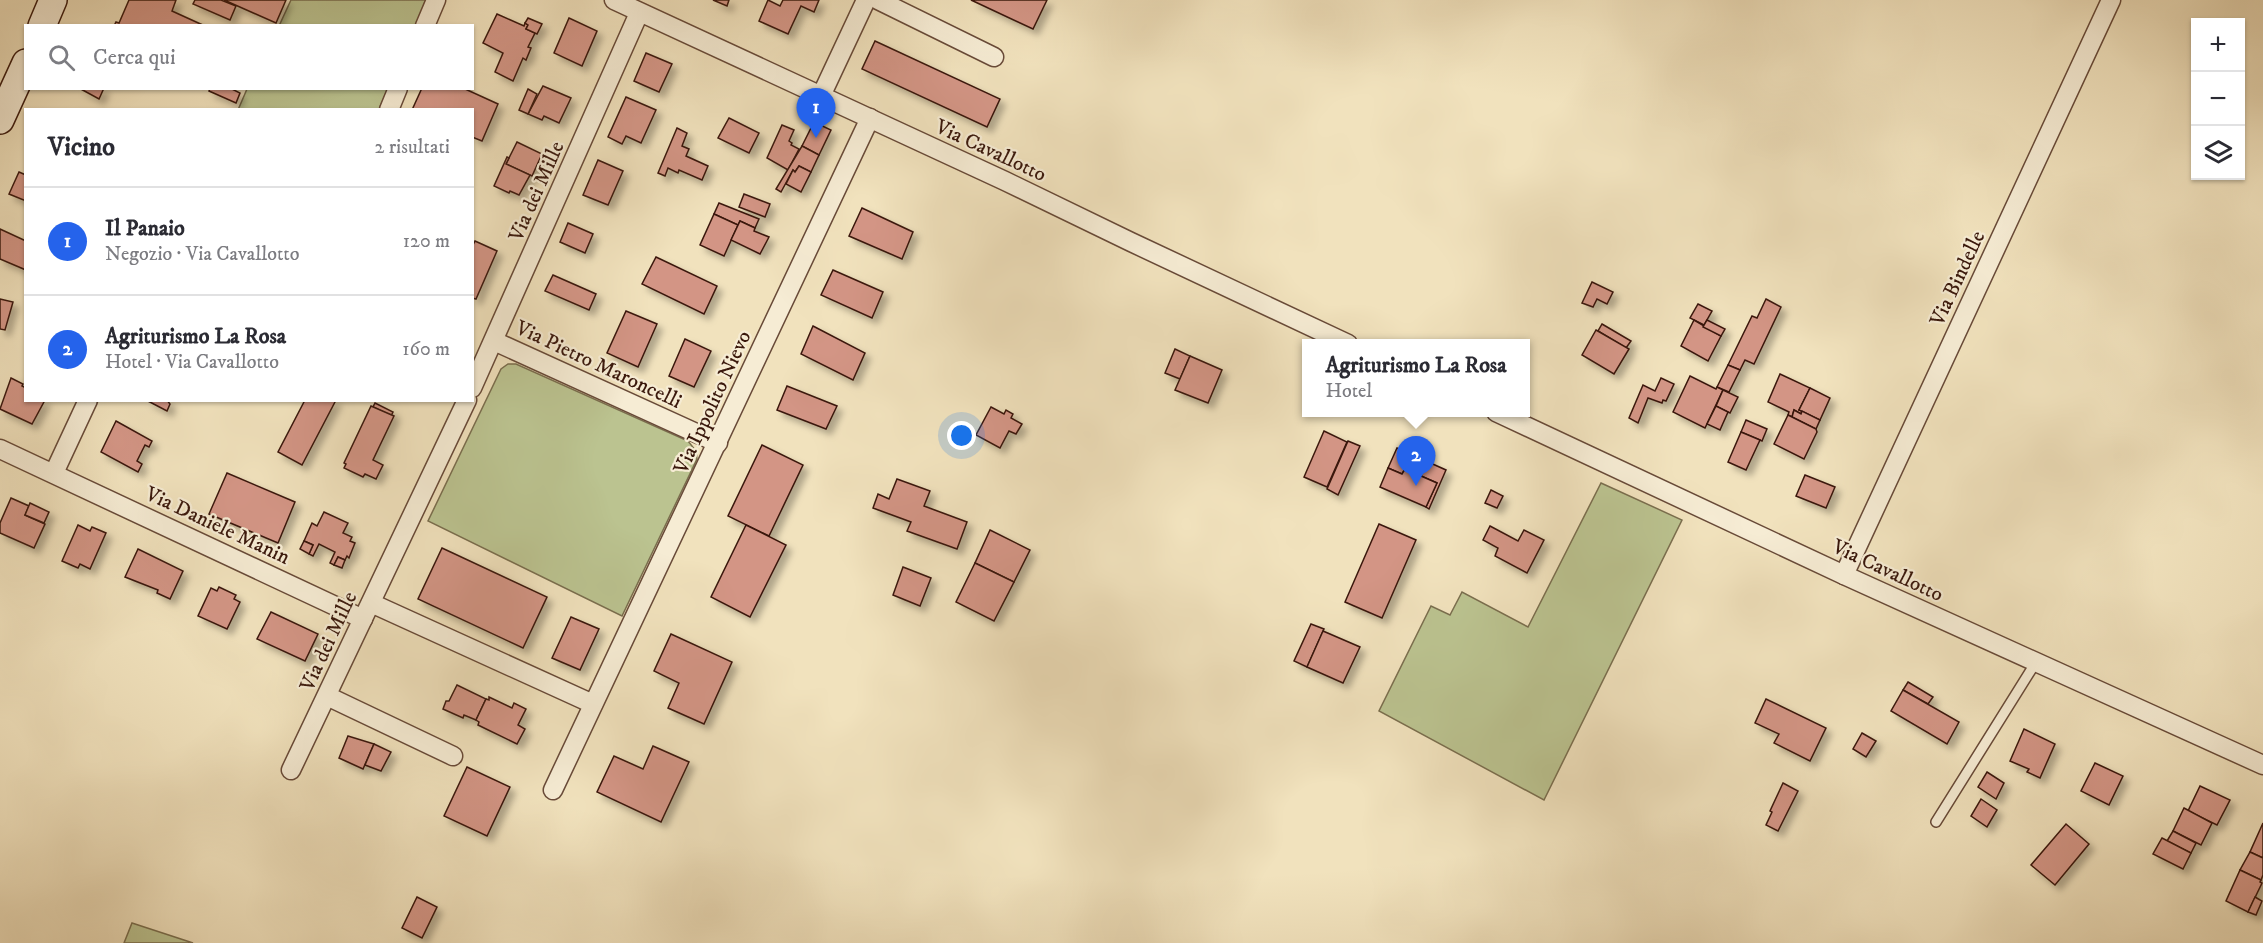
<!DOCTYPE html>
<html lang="it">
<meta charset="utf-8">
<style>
body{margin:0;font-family:"IM FELL DW Pica",serif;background:#f7f7f7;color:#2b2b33}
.controls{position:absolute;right:18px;top:18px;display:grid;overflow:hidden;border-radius:0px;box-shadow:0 2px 4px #0004}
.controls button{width:54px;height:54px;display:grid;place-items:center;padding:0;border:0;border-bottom:2px solid #e1e1e2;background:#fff;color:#2b2b33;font:30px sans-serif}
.you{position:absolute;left:962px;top:436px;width:21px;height:21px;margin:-15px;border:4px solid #fff;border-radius:50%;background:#1a73e8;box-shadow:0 0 0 9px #1a73e833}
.badge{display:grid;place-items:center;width:39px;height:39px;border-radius:50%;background:#2563eb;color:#fff;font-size:20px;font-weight:700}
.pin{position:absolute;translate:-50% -50px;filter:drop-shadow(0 2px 3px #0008)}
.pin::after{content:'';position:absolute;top:32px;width:21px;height:18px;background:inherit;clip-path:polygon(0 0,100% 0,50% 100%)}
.popup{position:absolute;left:1302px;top:339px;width:228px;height:78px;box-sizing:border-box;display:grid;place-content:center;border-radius:0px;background:#fff;filter:drop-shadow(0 2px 4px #0005);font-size:20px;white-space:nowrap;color:#7c7c81}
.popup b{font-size:22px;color:#2b2b33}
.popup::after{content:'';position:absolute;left:50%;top:100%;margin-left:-12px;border:12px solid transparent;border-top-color:#fff}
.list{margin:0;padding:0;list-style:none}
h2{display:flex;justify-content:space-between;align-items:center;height:78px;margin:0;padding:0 24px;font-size:26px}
h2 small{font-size:20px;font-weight:400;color:#7c7c81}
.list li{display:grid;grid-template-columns:39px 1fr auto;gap:18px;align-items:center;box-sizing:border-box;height:108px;padding:0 24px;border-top:2px solid #e1e1e2}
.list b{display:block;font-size:22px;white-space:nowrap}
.list p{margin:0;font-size:20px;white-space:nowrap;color:#7c7c81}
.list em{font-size:20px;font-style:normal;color:#7c7c81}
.icon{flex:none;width:33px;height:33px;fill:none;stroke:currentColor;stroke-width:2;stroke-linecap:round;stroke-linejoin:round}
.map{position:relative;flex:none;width:2263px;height:943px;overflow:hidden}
.search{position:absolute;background:#fff;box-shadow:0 2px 4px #0004;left:24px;top:24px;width:450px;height:66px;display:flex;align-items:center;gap:15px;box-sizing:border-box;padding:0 21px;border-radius:0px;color:#7c7c81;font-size:22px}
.panel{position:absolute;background:#fff;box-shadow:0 2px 4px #0004;left:24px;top:108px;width:450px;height:294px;border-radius:0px}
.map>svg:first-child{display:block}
.green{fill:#bbc390;stroke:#7a6e4e;stroke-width:1.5}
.building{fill:#d39585;stroke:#3a180c;stroke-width:1.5;filter:url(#shadow)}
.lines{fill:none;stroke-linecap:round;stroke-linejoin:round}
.lane-casing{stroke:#684a38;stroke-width:12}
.street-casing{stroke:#684a38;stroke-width:21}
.secondary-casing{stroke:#3a180c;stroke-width:30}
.lane{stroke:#f6ecd4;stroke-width:9}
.street{stroke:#f6ecd4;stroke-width:18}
.secondary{stroke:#f6ecd4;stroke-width:27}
.labels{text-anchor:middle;stroke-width:4.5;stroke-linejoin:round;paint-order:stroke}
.street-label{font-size:21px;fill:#3a180c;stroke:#f6ecd4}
</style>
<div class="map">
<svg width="2263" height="943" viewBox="0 0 2263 943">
<defs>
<filter id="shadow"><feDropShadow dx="5.5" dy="5.5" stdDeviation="3" flood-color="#0004"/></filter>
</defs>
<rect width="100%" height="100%" fill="#f1e2bd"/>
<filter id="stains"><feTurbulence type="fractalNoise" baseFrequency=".00333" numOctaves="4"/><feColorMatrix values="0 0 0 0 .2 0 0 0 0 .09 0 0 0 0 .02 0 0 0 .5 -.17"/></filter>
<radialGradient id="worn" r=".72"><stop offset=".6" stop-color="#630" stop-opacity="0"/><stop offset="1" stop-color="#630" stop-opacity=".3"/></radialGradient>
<g class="green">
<polygon points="291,0 427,0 416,25 279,26"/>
<polygon points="247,89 388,89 379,109 238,110"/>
<polygon points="508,364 516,364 688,441 696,451 697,459 622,616 428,521 501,369"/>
<polygon points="1601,483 1682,520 1544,800 1379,711 1431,606 1450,615 1462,592 1528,627"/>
<polygon points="132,923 187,941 193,943 124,943"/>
</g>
<g class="building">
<polygon points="129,0 176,0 172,11 205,26 114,26 116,22 119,23"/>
<polygon points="195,0 221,0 236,6 230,20 193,4"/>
<polygon points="224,0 286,0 276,23"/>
<polygon points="713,0 729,0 727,6"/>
<polygon points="768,0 780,6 783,0 819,0 814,12 801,6 788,34 759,21"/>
<polygon points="971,0 1047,0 1033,29"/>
<polygon points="497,14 524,26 525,23 528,25 526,29 535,33 528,47 531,48 526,60 523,58 513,81 495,72 503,53 483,43"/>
<polygon points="528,18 542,24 537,34 526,29 528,25 525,23"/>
<polygon points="569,18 597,31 582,66 554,53"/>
<polygon points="875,41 1000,99 987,127 862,69"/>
<polygon points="646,53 672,64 659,92 634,81"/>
<polygon points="543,86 571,98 559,123 544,116 542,120 528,114"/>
<polygon points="79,88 104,88 99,99"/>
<polygon points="210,88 230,88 240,93 236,103 209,91"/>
<polygon points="422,88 463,88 498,104 482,141 472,137 472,110 412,110"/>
<polygon points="528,89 537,94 528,114 519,110"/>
<polygon points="626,97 656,110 641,143 626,136 622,144 608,137"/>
<polygon points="729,118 759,133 749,153 718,138"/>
<polygon points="814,122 831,130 819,155 802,146"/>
<polygon points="782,125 794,130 789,141 792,143 791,145 799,149 788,170 767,158"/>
<polygon points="677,128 687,133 682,146 689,149 686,156 708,166 702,180 679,170 678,173 668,168 665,176 658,173"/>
<polygon points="517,142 542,154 532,176 506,164"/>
<polygon points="802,146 819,155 811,172 799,166 795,172 793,170 781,192 776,189"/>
<polygon points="507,157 509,158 506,164 530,175 519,195 510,191 509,193 494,186"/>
<polygon points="598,160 623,171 608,205 583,195"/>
<polygon points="799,166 811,172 801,192 786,184 793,170 795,172"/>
<polygon points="19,172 26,175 26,201 9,194"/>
<polygon points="744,194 770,204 765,217 739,207"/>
<polygon points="719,203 759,219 755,228 740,221 738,225 714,214"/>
<polygon points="862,208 913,232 902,259 849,236"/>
<polygon points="714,214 738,225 724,256 700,245"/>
<polygon points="740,221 755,228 754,231 769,237 760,254 731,240"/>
<polygon points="568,223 593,234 585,253 560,242"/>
<polygon points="0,229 26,241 26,270 0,259"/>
<polygon points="475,241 497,251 476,299 472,298 472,247"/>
<polygon points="656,257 717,286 704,314 642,284"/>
<polygon points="833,270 883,292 872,318 821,295"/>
<polygon points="553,275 596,294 589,310 545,291"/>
<polygon points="1592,282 1613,292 1607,304 1597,299 1593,307 1582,303"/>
<polygon points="0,299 13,302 5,330 0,329"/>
<polygon points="1766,299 1781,307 1754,364 1745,360 1740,370 1728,365 1752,316 1757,318"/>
<polygon points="1698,304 1712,311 1704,325 1690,318"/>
<polygon points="626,311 657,324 638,367 607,353"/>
<polygon points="1694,320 1721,336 1708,361 1681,346"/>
<polygon points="1707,320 1725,329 1721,336 1703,327"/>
<polygon points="1602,324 1631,341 1626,348 1598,331"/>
<polygon points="813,326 865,353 853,380 801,354"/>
<polygon points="1596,330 1629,349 1614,374 1582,355"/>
<polygon points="685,339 711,351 694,387 669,376"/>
<polygon points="1175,349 1190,356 1180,379 1165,373"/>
<polygon points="1190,356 1222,370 1208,403 1175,390"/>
<polygon points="1728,365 1740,370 1729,392 1717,387"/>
<polygon points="1780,374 1810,388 1799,410 1802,411 1801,414 1794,410 1792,417 1788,415 1789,412 1768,402"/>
<polygon points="1690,376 1716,389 1717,387 1723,390 1705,428 1673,412"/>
<polygon points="11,378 23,384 22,386 26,388 26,400 45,400 32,424 0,409"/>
<polygon points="1661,378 1674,384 1666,401 1663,400 1662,403 1648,398 1638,423 1629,418 1643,385 1655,391"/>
<polygon points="787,386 837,406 826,429 777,410"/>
<polygon points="1810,388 1830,398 1820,420 1799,410"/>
<polygon points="1723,390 1738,397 1730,413 1716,406"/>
<polygon points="146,400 167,400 170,404 167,411"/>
<polygon points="305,400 336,400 302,465 278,452"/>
<polygon points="375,403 393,412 391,416 373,407"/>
<polygon points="371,406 394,416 373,460 383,465 376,479 365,474 363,477 344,468 346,464 344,463"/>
<polygon points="1716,406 1728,412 1720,430 1707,424"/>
<polygon points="991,407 1004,414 1006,410 1013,414 1011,418 1022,424 1016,434 1009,431 1000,448 976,435"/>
<polygon points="1794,410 1801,414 1802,411 1820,420 1816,429 1792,417"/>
<polygon points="1788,415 1816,429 1817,432 1804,459 1774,444"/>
<polygon points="1746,420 1767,429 1762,441 1741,432"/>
<polygon points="116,421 152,441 149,447 145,445 137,461 142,464 138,472 101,452"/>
<polygon points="1324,431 1347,442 1327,487 1304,477"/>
<polygon points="1741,432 1760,440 1746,470 1728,462"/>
<polygon points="1348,441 1360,446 1338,495 1327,489"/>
<polygon points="762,445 803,465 769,536 728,516"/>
<polygon points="1397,448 1446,470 1429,509 1426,507 1437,483 1405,469 1402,474 1388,468"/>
<polygon points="1388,468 1402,474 1405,469 1437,483 1426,507 1380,487"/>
<polygon points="227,473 295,502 278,543 209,514"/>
<polygon points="1805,475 1835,487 1826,508 1796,496"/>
<polygon points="897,479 930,491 924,506 967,522 957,549 907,531 911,522 873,508 878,494 889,499"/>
<polygon points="1491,490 1503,496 1497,508 1485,503"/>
<polygon points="11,498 29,506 25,515 45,524 34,548 0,533 0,523"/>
<polygon points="30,503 49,512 44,523 25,515"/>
<polygon points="324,512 348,523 343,533 352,537 350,541 355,543 349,558 347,556 345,560 338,557 334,565 330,563 335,552 319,544 313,556 309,554 313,545 304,541 312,523 317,526"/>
<polygon points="1379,524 1416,540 1382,618 1345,602"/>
<polygon points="78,525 90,531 92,527 106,533 90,569 80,564 78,568 62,561"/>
<polygon points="746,525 786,545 750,617 711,597"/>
<polygon points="1490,526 1518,541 1524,530 1544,540 1527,573 1495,556 1498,548 1483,540"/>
<polygon points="990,530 1030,550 1014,582 975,563"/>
<polygon points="304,541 313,545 309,554 300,549"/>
<polygon points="442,548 547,597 523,648 418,599"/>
<polygon points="138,549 183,571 170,599 157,593 158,590 125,577"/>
<polygon points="338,557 345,560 342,568 334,565"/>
<polygon points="975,563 1014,582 994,621 956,602"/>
<polygon points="903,567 931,578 920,606 893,595"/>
<polygon points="219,587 236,595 234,599 240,602 227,629 198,616 211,588 217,591"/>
<polygon points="271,612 318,634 305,661 257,639"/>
<polygon points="571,617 599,629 580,670 552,658"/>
<polygon points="1311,624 1324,629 1307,667 1294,661"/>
<polygon points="1323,631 1360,647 1343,683 1307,667"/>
<polygon points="671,634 732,662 704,724 668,708 679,683 654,671"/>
<polygon points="1908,682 1933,697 1928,704 1903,690"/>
<polygon points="457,685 486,699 476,720 464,715 463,718 443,709 446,701 449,701"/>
<polygon points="1903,690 1959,722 1947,744 1891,711"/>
<polygon points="489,697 512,708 514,703 526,709 518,725 525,729 517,744 478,725 479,722 476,720 486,699 489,700"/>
<polygon points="1766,699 1826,728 1810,761 1774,743 1779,734 1755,723"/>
<polygon points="2024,729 2055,744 2040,778 2027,772 2029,769 2010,761"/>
<polygon points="1862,733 1876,741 1866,757 1853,749"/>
<polygon points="348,736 374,744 363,769 339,758"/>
<polygon points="374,744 391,752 381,771 365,765"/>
<polygon points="653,746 689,762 661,822 597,792 614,756 643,769"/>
<polygon points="2095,763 2123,776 2109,805 2081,791"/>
<polygon points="467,767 510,787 487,836 444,816"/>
<polygon points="1987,772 2004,783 1996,799 1978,787"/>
<polygon points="1783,783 1798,791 1778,831 1766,825 1772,812 1770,811"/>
<polygon points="2200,786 2230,800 2217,825 2188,811"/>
<polygon points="1981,799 1997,810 1987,827 1971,816"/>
<polygon points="2184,808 2212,823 2201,845 2173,831"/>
<polygon points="2263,823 2263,858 2250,852"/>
<polygon points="2066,824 2089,844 2055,885 2031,865"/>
<polygon points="2173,831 2196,843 2191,853 2167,841"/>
<polygon points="2162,838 2191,853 2183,869 2153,854"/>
<polygon points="2250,852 2263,858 2263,875 2261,880 2240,870"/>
<polygon points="2240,870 2261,880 2260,882 2262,883 2248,912 2226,901"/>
<polygon points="417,897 437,907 422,938 402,928"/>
<polygon points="2255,897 2262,901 2256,915 2248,912"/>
</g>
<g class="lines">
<defs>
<polyline id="lane" points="1936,822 2036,662"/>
<g id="street">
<polyline points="614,0 1005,181 1131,242 1348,344"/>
<polyline points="878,0 994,57"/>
<polyline points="425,26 436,0"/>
<polyline points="821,96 866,0"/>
<polyline points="389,110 398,88"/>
<polyline points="494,341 718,443"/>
<polyline points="472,388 639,13"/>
<polyline points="1496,412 1844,575 2263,765"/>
<polyline points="0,449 363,619"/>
<polyline points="54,473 88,400"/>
<polyline points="1844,575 2111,0"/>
<polyline points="371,603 593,704"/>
<polyline points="327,696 453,756"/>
<polyline points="291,770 467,400"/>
<polyline points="553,790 870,118"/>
</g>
<g id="secondary">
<polyline points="42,26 53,0"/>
<polyline points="0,120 26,63"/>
</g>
</defs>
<use href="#lane" class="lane-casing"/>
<use href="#street" class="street-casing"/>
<use href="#secondary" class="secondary-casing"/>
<use href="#lane" class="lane"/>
<use href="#street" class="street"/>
<use href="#secondary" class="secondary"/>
</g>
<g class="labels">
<g class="street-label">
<text transform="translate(991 150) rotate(25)" y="7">Via Cavallotto</text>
<text transform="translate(536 191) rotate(-66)" y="7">Via dei Mille</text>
<text transform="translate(1957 278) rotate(-65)" y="7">Via Bindelle</text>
<text transform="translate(599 364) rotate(25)" y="7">Via Pietro Maroncelli</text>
<text transform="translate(712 402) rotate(-65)" y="7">Via Ippolito Nievo</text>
<text transform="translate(218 525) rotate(25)" y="7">Via Daniele Manin</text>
<text transform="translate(1888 570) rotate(25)" y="7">Via Cavallotto</text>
<text transform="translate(328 641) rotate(-65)" y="7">Via dei Mille</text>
</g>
</g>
<rect width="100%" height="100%" filter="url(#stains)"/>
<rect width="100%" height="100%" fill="url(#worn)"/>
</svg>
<div class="controls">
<button>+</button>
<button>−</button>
<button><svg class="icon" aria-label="layers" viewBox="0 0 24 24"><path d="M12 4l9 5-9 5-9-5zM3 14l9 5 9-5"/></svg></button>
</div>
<div class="you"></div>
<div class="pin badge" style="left:816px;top:138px">1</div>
<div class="pin badge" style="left:1416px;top:486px">2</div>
<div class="popup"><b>Agriturismo La Rosa</b>Hotel</div>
<div class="search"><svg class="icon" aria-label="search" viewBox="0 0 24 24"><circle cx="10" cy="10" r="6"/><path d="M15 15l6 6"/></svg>Cerca qui</div>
<section class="panel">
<h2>Vicino<small>2 risultati</small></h2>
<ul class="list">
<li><span class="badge">1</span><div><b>Il Panaio</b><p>Negozio · Via Cavallotto</p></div><em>120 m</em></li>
<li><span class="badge">2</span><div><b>Agriturismo La Rosa</b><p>Hotel · Via Cavallotto</p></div><em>160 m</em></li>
</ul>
</section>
</div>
